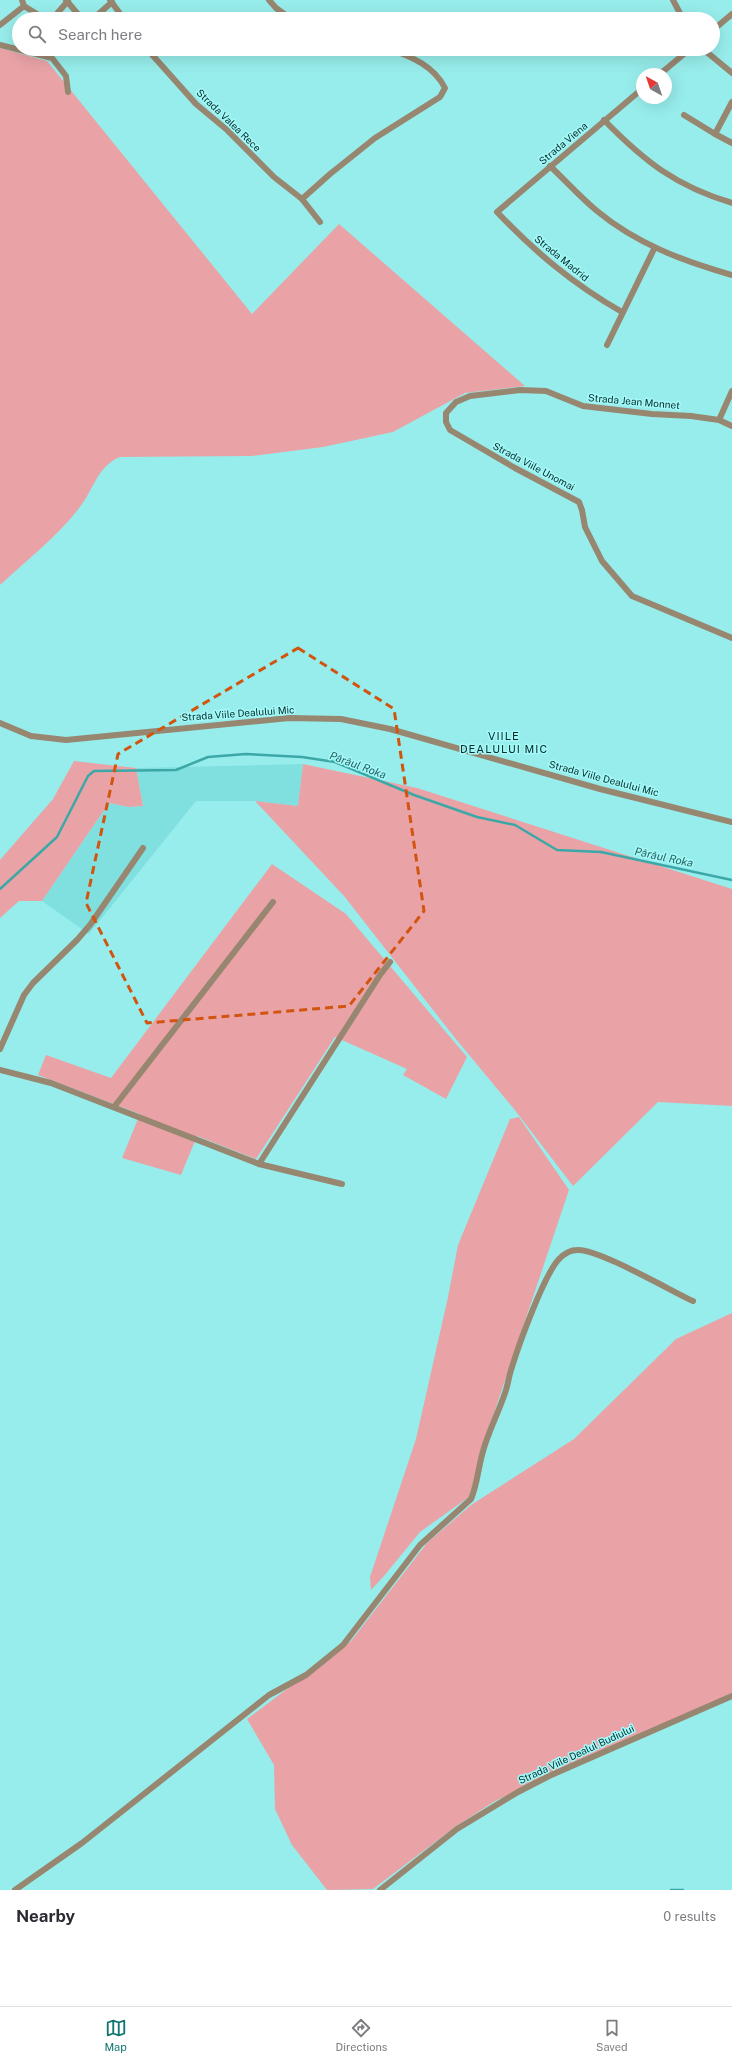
<!DOCTYPE html>
<meta charset="utf-8">
<style>
body{margin:0;font-family:"Public Sans",sans-serif;background:#f2f2f3;color:#2b2b33}
.compass{position:absolute;left:636px;top:68px;width:36px;height:36px;border-radius:50%;background:#fff;box-shadow:0 4px 16px #0002;rotate:320deg}
.list{margin:0;padding:0;list-style:none}
h2{display:flex;justify-content:space-between;align-items:center;height:52px;margin:0;padding:0 16px;font-size:17px}
h2 small{font-size:13px;font-weight:400;color:#7c7c81}
.icon{flex:none;width:22px;height:22px;fill:none;stroke:currentColor;stroke-width:2;stroke-linecap:round;stroke-linejoin:round}
.map{position:relative;flex:none;width:732px;height:1890px;overflow:hidden}
.search{position:absolute;background:#fff;box-shadow:0 4px 16px #0002;left:12px;right:12px;top:12px;height:44px;display:flex;align-items:center;gap:10px;box-sizing:border-box;padding:0 14px;border-radius:22px;color:#7c7c81;font-size:15px}
.sheet{height:116px;background:#fff}
nav{display:flex;justify-content:space-around;align-items:center;box-sizing:border-box;height:56px;border-top:1px solid #e1e1e2;background:#fff;font-size:11px;color:#7c7c81}
nav a{display:grid;justify-items:center;gap:2px}
nav .on{color:#0f766e}
.map>svg:first-child{display:block}
.built{fill:#80e0df}
.green{fill:#e9a3a7}
.lines{fill:none;stroke-linecap:round;stroke-linejoin:round}
.stream{stroke:#3ba8a7;stroke-width:2.5}
.street{stroke:#978670;stroke-width:6}
.marked{fill:none;stroke:#d1540f;stroke-width:3;stroke-dasharray:8 5;stroke-linejoin:round}
.labels{text-anchor:middle;stroke-width:3;stroke-linejoin:round;paint-order:stroke}
.street-label{font-size:10px;fill:#052c2b;stroke:#a4faf9}
.neighbourhood-label{font-size:11px;letter-spacing:1px;fill:#052c2b;stroke:#a4faf9}
.water-label{font-size:11px;font-style:italic;fill:#245f5e;stroke:#a4faf9}
</style>
<div class="map">
<svg width="732" height="1890" viewBox="0 0 732 1890">
<rect width="100%" height="100%" fill="#97edeb"/>
<polygon class="built" points="303,764 298,806 255,801 196,801 89,934 42,901 109,803 129,807 143,806 136,768"/>
<g class="green">
<path d="M0 48 47 61 252 314 339 224 525 386 465 393 393 432 323 447 252 456 120 457C101 465 96 481 86 498 66 530 28 559 0 585Z"/>
<polygon points="74,761 136,768 143,806 129,807 109,803 42,901 19,901 0,918 0,860 53,799"/>
<polygon points="303,764 417,788 732,889 732,1106 658,1102 573,1186 514,1109 455,1038 344,896 255,801 298,806"/>
<polygon points="272,864 346,914 467,1057 446,1099 403,1075 407,1069 335,1037 256,1159 197,1136 181,1175 122,1158 140,1114 38,1075 46,1055 111,1078"/>
<polygon points="519,1117 569,1190 495,1410 469,1497 420,1532 384,1576 371,1590 370,1577 416,1439 448,1297 458,1245 510,1119"/>
<polygon points="732,1313 732,1694 495,1801 455,1827 373,1889 327,1890 292,1845 275,1809 274,1765 247,1719 351,1641 427,1543 471,1505 574,1439 676,1339"/>
</g>
<g class="lines">
<g class="stream">
<polyline points="0,889 57,837 88,776 94,771 176,770 208,757 246,754 302,757 335,762 414,795 477,817 515,825 557,850 601,852 732,880"/>
<polyline points="671,1890 683,1890"/>
</g>
<g class="street">
<polyline points="22,0 24,6 45,19"/>
<polyline points="66,0 82,19"/>
<polyline points="110,0 124,19"/>
<polyline points="269,0 276,8 291,19"/>
<polyline points="673,0 683,19"/>
<polyline points="47,19 53,18 68,1"/>
<polyline points="93,19 112,2"/>
<polyline points="0,25 24,6"/>
<polyline points="713,30 732,14"/>
<polyline points="0,45 52,58 66,76 68,92"/>
<polyline points="147,49 196,104 226,129 274,177 302,199 320,222"/>
<polyline points="703,49 732,73"/>
<polyline points="660,74 690,49"/>
<polyline points="684,115 715,134 732,102"/>
<path d="M604 120C645 162 676 186 732 203"/>
<polyline points="715,134 732,143"/>
<path d="M550 166C566 181 580 197 597 211 637 244 683 261 732 275"/>
<path d="M302 199 330 174 375 138 440 97 445 88C434 66 412 57 390 49"/>
<path d="M622 312C573 284 535 252 497 212L642 89"/>
<polyline points="607,345 654,249"/>
<polyline points="719,420 732,391"/>
<polyline points="732,426 719,420 691,416 652,414 583,406 546,391 520,390 470,396 456,402 446,413 446,422 450,430 515,468 579,502 582,510 585,527 602,561 632,596 732,638"/>
<polyline points="0,723 31,736 66,740 289,718 341,719 390,729 600,789 732,822"/>
<polyline points="0,1049 24,995 33,983 77,940 90,925 143,848"/>
<polyline points="0,1070 51,1083 259,1164 342,1184"/>
<polyline points="114,1107 273,902"/>
<polyline points="259,1164 380,975 390,962"/>
<path d="M15 1890 82 1843 269 1695 306 1675 343 1645 420 1545 471 1499C477 1485 478 1470 482 1455 487 1434 498 1414 505 1393 508 1385 509 1375 512 1367 519 1344 544 1275 559 1259 564 1254 570 1250 577 1250 597 1248 671 1291 693 1301"/>
<polyline points="380,1890 457,1829 518,1792 549,1776 732,1696"/>
</g>
</g>
<path class="marked" d="M298 648 394 709 424 911 349 1006 147 1023 86 903 118 754Z"/>
<g class="labels">
<g class="street-label">
<text transform="translate(229 120) rotate(44)" y="4">Strada Valea Rece</text>
<text transform="translate(563 143) rotate(-40)" y="4">Strada Viena</text>
<text transform="translate(562 258) rotate(39)" y="4">Strada Madrid</text>
<text transform="translate(634 401) rotate(5)" y="4">Strada Jean Monnet</text>
<text transform="translate(534 466) rotate(28)" y="4">Strada Viile Unomai</text>
<text transform="translate(238 713) rotate(-4)" y="4">Strada Viile Dealului Mic</text>
<text transform="translate(604 778) rotate(15)" y="4">Strada Viile Dealului Mic</text>
<text transform="translate(576 1754) rotate(-25)" y="4">Strada Viile Dealul Budiului</text>
</g>
<g class="neighbourhood-label">
<text x="504" y="740">VIILE<tspan x="504" dy="13">DEALULUI MIC</tspan></text>
</g>
<g class="water-label">
<text transform="translate(358 765) rotate(20)" y="4">Pârâul Roka</text>
<text transform="translate(664 857) rotate(12)" y="4">Pârâul Roka</text>
</g>
</g>
</svg>
<svg class="compass" viewBox="-18 -18 36 36"><path d="M0-13l5 13h-10z" fill="#e53935"/><path d="M0 13l5-13h-10z" fill="#7c7c81"/></svg>
<div class="search"><svg class="icon" aria-label="search" viewBox="0 0 24 24"><circle cx="10" cy="10" r="6"/><path d="M15 15l6 6"/></svg>Search here</div>
</div>
<section class="sheet">
<h2>Nearby<small>0 results</small></h2>
<ul class="list">
</ul>
</section>
<nav>
<a class="on"><svg class="icon" aria-label="map" viewBox="0 0 24 24"><path d="M3 6l6-2 6 2 6-2v14l-6 2-6-2-6 2zM9 4v14M15 6v14"/></svg>Map</a>
<a><svg class="icon" aria-label="directions" viewBox="0 0 24 24"><path d="M12 3l9 9-9 9-9-9zM9 14v-3h6M13 9l2 2-2 2"/></svg>Directions</a>
<a><svg class="icon" aria-label="saved" viewBox="0 0 24 24"><path d="M7 4h10v16l-5-4-5 4z"/></svg>Saved</a>
</nav>
